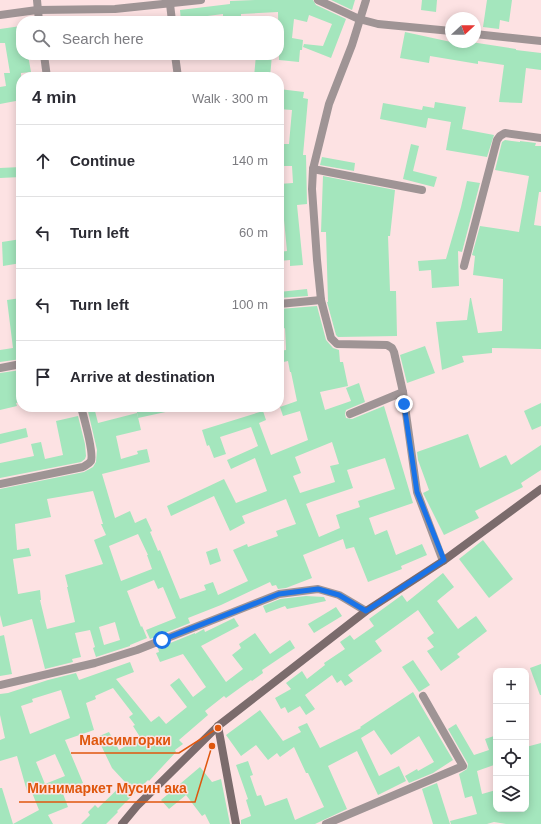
<!DOCTYPE html>
<meta charset="utf-8">
<style>
body{margin:0;font-family:Helvetica,sans-serif;background:#f7f7f7;color:#2b2b33}
.controls{position:absolute;right:12px;bottom:12px;display:grid;overflow:hidden;border-radius:8px;box-shadow:0 2px 10px #0003}
.controls button{width:36px;height:36px;display:grid;place-items:center;padding:0;border:0;border-bottom:1px solid #e1e1e2;background:#fff;color:#2b2b33;font:20px sans-serif}
.compass{position:absolute;left:445px;top:12px;width:36px;height:36px;border-radius:50%;background:#fff;box-shadow:0 2px 10px #0003;rotate:69deg}
.stop{position:absolute;width:12px;height:12px;margin:-9px;border:3px solid #1a73e8;border-radius:50%;background:#fff}
.stop.end{background:#1a73e8;border-color:#fff;box-shadow:0 1px 4px #0008}
.list{margin:0;padding:0;list-style:none}
h2{display:flex;justify-content:space-between;align-items:center;height:52px;margin:0;padding:0 16px;font-size:17px}
h2 small{font-size:13px;font-weight:400;color:#7c7c81}
.list li{display:grid;grid-template-columns:26px 1fr auto;gap:12px;align-items:center;box-sizing:border-box;height:72px;padding:0 16px;border-top:1px solid #e1e1e2}
.list b{display:block;font-size:15px;white-space:nowrap}
.list em{font-size:13px;font-style:normal;color:#7c7c81}
.icon{flex:none;width:22px;height:22px;fill:none;stroke:currentColor;stroke-width:2;stroke-linecap:round;stroke-linejoin:round}
.map{position:relative;flex:none;width:541px;height:824px;overflow:hidden}
.search{position:absolute;background:#fff;box-shadow:0 2px 10px #0003;left:16px;top:16px;width:268px;height:44px;display:flex;align-items:center;gap:10px;box-sizing:border-box;padding:0 14px;border-radius:16px;color:#7c7c81;font-size:15px}
.panel{position:absolute;background:#fff;box-shadow:0 2px 10px #0003;left:16px;top:72px;width:268px;height:340px;border-radius:16px}
.map>svg:first-child{display:block}
.building{fill:#a4e6bd;fill-rule:evenodd}
.lines{fill:none;stroke-linecap:round;stroke-linejoin:round}
.street{stroke:#9f9495;stroke-width:8}
.secondary{stroke:#7b6b6c;stroke-width:8}
.route{stroke:#1a73e8;stroke-width:5}
.leader{fill:none;stroke:#df570e;stroke-width:1.5}
.callout-dot{fill:#df570e;stroke:#fde2e3;stroke-width:1.5}
.callout-label{font-size:14px;text-anchor:middle;font-weight:bold;fill:#df570e;stroke:#fde2e3;stroke-width:3;stroke-linejoin:round;paint-order:stroke}
</style>
<div class="map">
<svg width="541" height="824" viewBox="0 0 541 824">
<rect width="100%" height="100%" fill="#fde2e3"/>
<g class="building">
<polygon points="255,0 313,0 316,5 346,19 331,58 303,47 304,44 323,46 332,24 309,15 307,22 294,19 292,38 303,40 302,50 300,50 299,62 279,60 278,12 241,14 241,21 223,21 223,14 192,18 192,21 181,21 180,10 230,4 230,1"/>
<polygon points="331,0 355,0 352,10"/>
<polygon points="422,0 437,0 436,12 421,10"/>
<polygon points="487,0 512,0 509,22 500,20 499,29 483,27"/>
<polygon points="21,26 21,55 28,55 31,72 21,73 21,100 0,104 0,87 6,86 4,73 10,73 5,43 0,43 0,29"/>
<polygon points="405,32 451,42 471,42 516,49 516,50 541,53 541,70 526,68 522,103 499,102 504,65 478,61 478,64 430,56 429,63 400,58"/>
<polygon points="256,55 272,55 270,77 254,77"/>
<polygon points="279,89 304,92 303,98 308,99 303,155 306,155 307,204 297,205 303,265 290,266 290,260 279,261 279,252 287,251 284,220 279,220 279,184 293,183 292,166 279,166 279,144 289,144 292,110 279,109"/>
<polygon points="435,102 466,107 462,129 494,135 487,157 446,150 451,122 428,118 426,128 380,119 383,103 422,110 423,106 434,108"/>
<polygon points="505,140 520,142 520,141 536,143 535,146 541,146 541,192 539,192 534,225 541,226 541,349 492,348 492,353 462,356 464,362 442,370 436,322 467,320 470,298 471,298 478,333 502,331 503,279 473,275 475,256 472,255 480,226 519,232 529,176 495,170 502,142"/>
<polygon points="411,144 419,146 413,171 437,177 434,187 403,179"/>
<polygon points="322,157 355,163 354,171 320,165"/>
<polygon points="21,167 21,177 0,178 0,168"/>
<polygon points="323,176 395,190 390,236 388,236 390,291 396,291 397,336 338,337 336,335 327,302 328,302 326,232 321,232"/>
<polygon points="467,181 480,183 462,252 458,251 459,286 432,288 431,270 419,271 418,261 446,259 461,207"/>
<polygon points="21,239 21,263 3,266 2,242"/>
<polygon points="307,289 308,296 279,298 279,292"/>
<polygon points="21,298 21,309 17,310 21,337 21,359 0,362 0,350 13,348 7,300"/>
<path d="M317 306 326 340 333 348 339 350 340 362H343L348 386 320 392 325 410 351 401 346 388 359 383 365 402 346 410 345 414 346 418 352 419 384 406 413 503 369 518 375 535 387 530 396 555 422 544 427 555 401 566 402 569 368 582 354 547 346 549 343 539 303 555 312 578 286 588 278 589 276 585 272 586 270 582 221 605 188 618 190 623 150 639 146 630 176 618 163 587 158 589 154 580 127 591 141 627 142 626 147 638 130 645V646L96 657 93 648 95 647 90 630 75 633 81 657 72 659 73 662 45 669 32 619 3 627 0 615V489L84 472 93 467 96 462 97 450 87 407H94L98 423 137 413 141 430 116 436 121 459 138 454 137 451 147 449 150 462 102 474 115 518 130 511 135 523 146 518 152 531 150 532 158 551 160 550 180 599 206 590 204 585 213 582 218 595 248 581 233 550 247 544 248 547 278 536 276 531 296 524 286 499 242 516 245 523 230 531 214 496 171 516 167 506 224 479 236 503 267 491 255 458 231 469 227 460 258 446 251 427 220 437 226 454 214 458 209 445 207 446 202 430 263 411 266 420 259 423 271 455 308 440 300 411 283 416 280 407 297 401 291 372H290L288 361 279 363V351L286 350V347L285 328 283 329 280 309ZM332 442 339 464 330 466 335 482 300 493 293 476 301 473 295 457ZM385 458 395 489 358 501 360 507 336 515 340 528 319 537 306 504 311 502 353 488 347 470ZM93 491 103 524H101L106 535 94 540 103 564 65 575 68 587H67L75 622 47 629 40 600H41L40 590 18 594 13 559 31 556 29 548 17 550 15 524 51 517 47 499ZM138 534 148 555H147L152 569 121 581 109 546ZM115 622 120 640 104 645 99 627Z"/>
<polygon points="425,346 435,373 407,383 400,355"/>
<polygon points="21,370 21,402 16,403 17,406 0,410 0,373"/>
<polygon points="541,403 541,426 532,430 524,411"/>
<polygon points="136,407 169,407 170,411 138,418"/>
<polygon points="78,416 85,444 86,456 85,459 81,462 0,478 0,463 34,456 31,444 41,442 45,459 63,455 56,421"/>
<polygon points="26,428 28,437 0,444 0,434"/>
<polygon points="468,434 480,468 506,455 511,465 541,445 541,470 521,483 523,487 475,511 479,518 444,535 423,493 429,490 418,460 417,452"/>
<polygon points="483,540 513,579 489,598 459,559"/>
<polygon points="217,548 221,561 210,565 206,552"/>
<polygon points="443,573 454,587 437,601 458,629 476,616 487,631 457,654 460,657 441,671 427,651 434,647 427,638 434,633 418,610 375,641 382,651 348,675 353,681 345,686 341,680 337,683 332,675 305,695 315,709 306,715 300,706 288,713 285,707 281,709 275,698 291,689 286,683 302,671 307,679 325,665 324,663 345,649 340,642 350,635 354,640 374,626 369,619 402,595 407,602"/>
<polygon points="306,596 324,597 326,601 287,609 285,606 266,613 263,606 280,599"/>
<polygon points="336,607 342,616 314,633 308,624"/>
<path d="M234 618 239 626 201 646 226 682 243 669 232 655 241 648 239 644 255 633 270 654 290 640 295 648 262 670 263 673 252 681 251 680 226 698 224 696 205 711 208 715 179 740 183 744 175 750 176 752 149 781 148 780 117 811 118 812 106 824H81L90 815 88 812 95 805 98 808 125 782 112 768 97 737 109 732 119 750 140 737 133 726 135 725 129 717 133 714 113 688 95 696 96 699 86 703 94 730 65 740 83 783 62 791 68 807 48 815 53 824H0V788H2L13 824 39 810 31 790 27 791 17 756 0 761V740L5 738 0 715V694L8 693 48 680 76 673 79 680 130 662 134 672 116 679 151 722 159 716 166 724 187 707 170 685 179 678 193 697 206 687 183 654 160 662 156 653 159 652 158 648 195 633V634L204 629 205 632ZM61 690 70 718 30 734 21 706 33 702 32 699ZM55 754 65 776 45 784 36 762Z"/>
<polygon points="4,635 12,674 0,676 0,636"/>
<polygon points="413,660 430,685 419,692 402,667"/>
<polygon points="541,664 541,695 540,695 530,668"/>
<polygon points="413,692 453,760 433,773 409,783 405,776 417,769 418,771 434,762 419,736 391,755 374,730 361,738 379,776 399,766 406,781 378,795 357,751 328,766 347,809 315,824 241,824 241,820 251,816 246,800 248,799 236,765 248,761 253,775 250,776 257,796 261,795 265,806 287,798 295,820 324,807 308,773 306,773 294,747 280,757 277,753 268,760 256,745 241,756 226,735 260,710 283,741 301,732 298,727 307,723 320,748 361,728 360,727"/>
<polygon points="456,724 474,755 489,750 485,739 494,736 496,741 496,766 494,765 477,771 482,794 496,790 496,809 526,809 526,747 541,743 541,824 506,824 494,822 487,824 451,824 450,821 477,814 472,796 465,798 459,774 467,769 468,764 448,729"/>
<polygon points="200,767 212,782 221,779 230,824 210,824 205,814 202,816 186,795 169,809 161,800"/>
<polygon points="437,783 450,824 433,824 422,789"/>
</g>
<g class="lines">
<g class="street">
<polyline points="37,0 39,21"/>
<polyline points="318,0 359,19 378,24 451,31"/>
<polyline points="366,0 352,45 329,104 313,169 312,189 317,260 321,300 331,338 337,344 387,345 392,348 394,352 403,392 417,492 443,561"/>
<polyline points="170,4 172,21"/>
<polyline points="0,15 37,10 115,9 201,0"/>
<polyline points="475,34 541,41"/>
<polyline points="44,55 47,77"/>
<polyline points="175,55 178,77"/>
<polyline points="313,169 422,190"/>
<polyline points="464,266 497,140 500,136 505,133 541,138"/>
<polyline points="279,304 321,300"/>
<polyline points="0,368 21,364"/>
<polyline points="350,414 403,392"/>
<path d="M0 484 83 467C86 465 89 464 91 461 94 452 84 418 81 407"/>
<polyline points="0,685 95,663 137,650 279,594 318,589 339,595 366,611"/>
<polyline points="326,824 463,766 423,696"/>
</g>
<g class="secondary">
<polyline points="218,726 236,824"/>
<polyline points="122,824 137,806 218,726 366,611 443,561 541,489"/>
</g>
</g>
<g class="lines">
<polyline class="route" points="162,640 279,594 318,589 339,595 366,611 444,560 417,492 404,404"/>
</g>
<path class="leader" d="M218 728L179 753H71M212 746L195 802H19"/>
<g class="callout-dot">
<circle cx="218" cy="728" r="4"/>
<circle cx="212" cy="746" r="4"/>
</g>
<g class="callout-label">
<text x="125" y="745">Максимгорки</text>
<text x="107" y="793">Минимаркет Мусин ака</text>
</g>
</svg>
<div class="controls">
<button>+</button>
<button>−</button>
<button><svg class="icon" aria-label="locate" viewBox="0 0 24 24"><circle cx="12" cy="12" r="6"/><path d="M12 2v4M12 18v4M2 12h4M18 12h4"/></svg></button>
<button><svg class="icon" aria-label="layers" viewBox="0 0 24 24"><path d="M12 4l9 5-9 5-9-5zM3 14l9 5 9-5"/></svg></button>
</div>
<svg class="compass" viewBox="-18 -18 36 36"><path d="M0-13l5 13h-10z" fill="#e53935"/><path d="M0 13l5-13h-10z" fill="#7c7c81"/></svg>
<div class="stop" style="left:162px;top:640px"></div>
<div class="stop end" style="left:404px;top:404px"></div>
<div class="search"><svg class="icon" aria-label="search" viewBox="0 0 24 24"><circle cx="10" cy="10" r="6"/><path d="M15 15l6 6"/></svg>Search here</div>
<section class="panel">
<h2>4 min<small>Walk · 300 m</small></h2>
<ul class="list">
<li><svg class="icon" aria-label="ahead" viewBox="0 0 24 24"><path d="M12 20V5M6 11l6-6 6 6"/></svg><div><b>Continue</b></div><em>140 m</em></li>
<li><svg class="icon" aria-label="left" viewBox="0 0 24 24"><path d="M17 20v-9H6M10 6l-5 5 5 5"/></svg><div><b>Turn left</b></div><em>60 m</em></li>
<li><svg class="icon" aria-label="left" viewBox="0 0 24 24"><path d="M17 20v-9H6M10 6l-5 5 5 5"/></svg><div><b>Turn left</b></div><em>100 m</em></li>
<li><svg class="icon" aria-label="arrive" viewBox="0 0 24 24"><path d="M6 21V4h12l-3 4 3 4H6"/></svg><div><b>Arrive at destination</b></div></li>
</ul>
</section>
</div>
